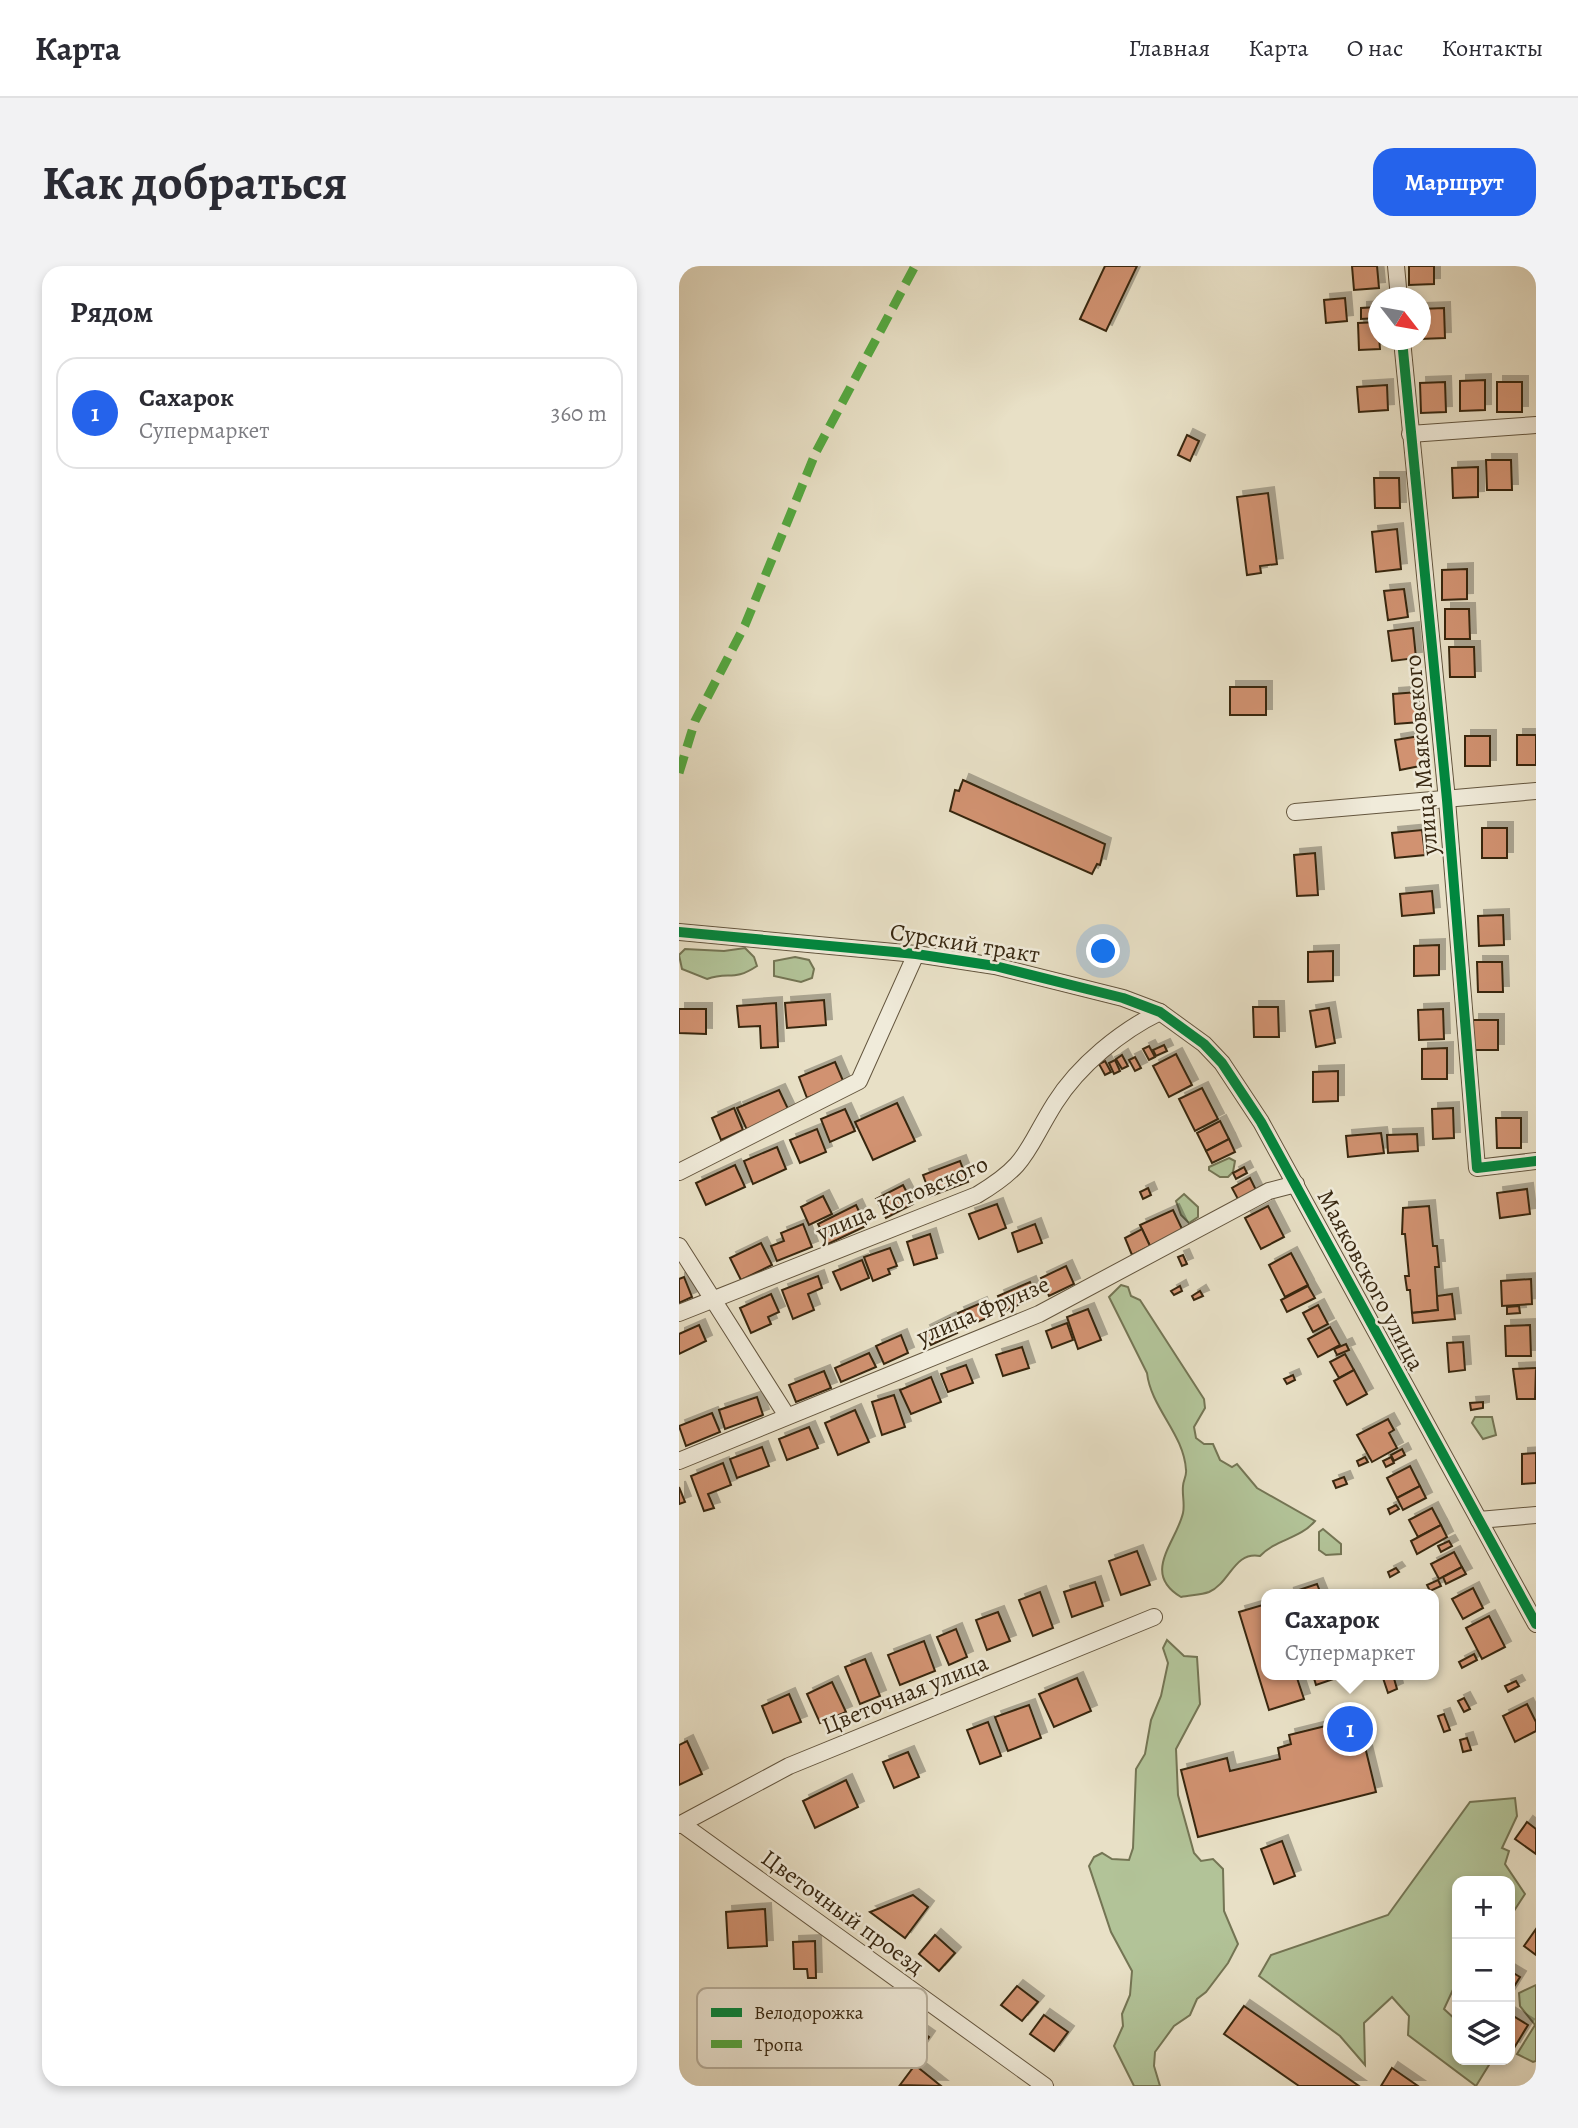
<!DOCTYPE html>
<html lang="ru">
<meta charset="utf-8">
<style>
body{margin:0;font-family:Alegreya,serif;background:#f2f2f3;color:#2b2b33}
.controls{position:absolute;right:21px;bottom:21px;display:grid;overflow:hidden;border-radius:14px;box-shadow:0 4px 10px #0003}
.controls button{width:63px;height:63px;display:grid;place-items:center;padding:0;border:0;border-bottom:2px solid #e1e1e2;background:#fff;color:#2b2b33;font:35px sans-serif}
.compass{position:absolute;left:689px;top:21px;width:63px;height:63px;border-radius:50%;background:#fff;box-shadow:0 4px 10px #0003;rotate:121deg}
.you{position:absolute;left:425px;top:686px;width:24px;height:24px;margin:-18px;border:5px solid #fff;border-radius:50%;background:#1a73e8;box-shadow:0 0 0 10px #1a73e833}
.badge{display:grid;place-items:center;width:46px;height:46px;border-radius:50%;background:#2563eb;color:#fff;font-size:23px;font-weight:700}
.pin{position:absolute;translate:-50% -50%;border:4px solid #fff;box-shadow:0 2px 7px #0006}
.popup{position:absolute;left:582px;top:1323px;width:178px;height:91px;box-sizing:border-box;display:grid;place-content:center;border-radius:14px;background:#fff;filter:drop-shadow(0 2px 5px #0005);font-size:23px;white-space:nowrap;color:#7c7c81}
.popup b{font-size:26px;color:#2b2b33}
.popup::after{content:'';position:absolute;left:50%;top:100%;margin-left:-14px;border:14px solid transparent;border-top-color:#fff}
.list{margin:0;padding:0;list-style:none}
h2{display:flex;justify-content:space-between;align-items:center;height:91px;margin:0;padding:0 28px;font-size:30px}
h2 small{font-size:23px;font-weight:400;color:#7c7c81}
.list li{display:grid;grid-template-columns:46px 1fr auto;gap:21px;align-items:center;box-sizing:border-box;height:112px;margin:0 14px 14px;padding:0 14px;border:2px solid #e1e1e2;border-radius:21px}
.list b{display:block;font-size:26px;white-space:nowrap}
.list p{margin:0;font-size:23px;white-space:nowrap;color:#7c7c81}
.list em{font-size:23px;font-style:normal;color:#7c7c81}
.icon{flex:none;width:38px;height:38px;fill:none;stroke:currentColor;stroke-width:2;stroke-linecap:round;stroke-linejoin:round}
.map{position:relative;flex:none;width:857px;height:1820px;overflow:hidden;border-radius:21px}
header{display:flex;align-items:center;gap:42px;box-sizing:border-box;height:98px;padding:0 35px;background:#fff;border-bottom:2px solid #e1e1e2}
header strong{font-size:33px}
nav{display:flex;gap:38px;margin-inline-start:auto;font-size:24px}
.intro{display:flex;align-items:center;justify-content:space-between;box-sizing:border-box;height:168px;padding:0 42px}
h1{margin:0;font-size:49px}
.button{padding:18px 32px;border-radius:21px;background:#2563eb;color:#fff;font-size:24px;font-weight:700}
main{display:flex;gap:42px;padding:0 42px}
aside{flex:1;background:#fff;border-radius:21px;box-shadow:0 4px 10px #0003}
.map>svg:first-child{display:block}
.green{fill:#b2c398;stroke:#747554;stroke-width:2}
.building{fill:#d19271;stroke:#372711;stroke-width:2;filter:url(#shadow)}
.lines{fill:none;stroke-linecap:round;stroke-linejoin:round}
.minor-casing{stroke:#63553e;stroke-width:18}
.minor{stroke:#f0ebda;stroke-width:16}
.quiet{stroke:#55aa42;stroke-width:9;stroke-dasharray:18 9;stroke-linecap:butt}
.cycleway-casing{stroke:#f0ebda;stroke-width:15}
.cycleway{stroke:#00873e;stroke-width:10}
.labels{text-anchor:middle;stroke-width:5;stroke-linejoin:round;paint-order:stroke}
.street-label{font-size:24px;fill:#372711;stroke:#f0ebda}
.key{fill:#f0ebda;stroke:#b8b09e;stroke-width:2}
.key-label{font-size:19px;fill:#372711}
</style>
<header>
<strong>Карта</strong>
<nav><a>Главная</a><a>Карта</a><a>О нас</a><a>Контакты</a></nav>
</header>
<div class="intro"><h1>Как добраться</h1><a class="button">Маршрут</a></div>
<main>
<aside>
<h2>Рядом<small></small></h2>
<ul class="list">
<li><span class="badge">1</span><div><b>Сахарок</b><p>Супермаркет</p></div><em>360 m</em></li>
</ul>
</aside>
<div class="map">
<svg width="857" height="1820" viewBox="0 0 857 1820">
<defs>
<filter id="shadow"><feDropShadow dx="6" dy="-6" stdDeviation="0" flood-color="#0004"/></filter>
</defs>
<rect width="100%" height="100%" fill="#e8e0c6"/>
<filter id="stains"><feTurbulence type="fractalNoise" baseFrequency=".00286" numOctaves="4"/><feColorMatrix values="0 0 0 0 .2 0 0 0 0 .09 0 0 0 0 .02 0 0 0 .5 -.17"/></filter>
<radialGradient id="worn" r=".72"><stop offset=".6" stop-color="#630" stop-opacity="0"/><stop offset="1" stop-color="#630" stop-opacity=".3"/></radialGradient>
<g class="green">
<path d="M66 682 75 691 78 700C54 716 50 705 28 713L3 703 0 689 6 683 45 685Z"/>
<polygon points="116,691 130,694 135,703 133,712 122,716 95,710 95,695"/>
<polygon points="550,892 556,895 554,906 549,911 541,911 530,904 530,901"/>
<polygon points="505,928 519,941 519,951 510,957 502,949 497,935"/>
<path d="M442 1019 449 1021 452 1030 461 1034 525 1133 526 1142 515 1161 517 1172 525 1178H534L541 1194 553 1201 558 1198 578 1222 636 1255C621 1273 597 1273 581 1290 555 1285 551 1317 530 1326 522 1329 511 1329 502 1331 462 1307 497 1277 504 1247 506 1238 503 1229 504 1220 504 1215 508 1209 507 1204 505 1168 472 1142 468 1107L430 1031Z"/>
<polygon points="796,1151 813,1151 817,1169 804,1173 793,1157"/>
<polygon points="644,1263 662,1278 662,1288 647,1289 640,1284 640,1266"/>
<polygon points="488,1374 505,1390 518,1391 521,1438 497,1483 499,1529 515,1587 522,1595 534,1593 544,1603 545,1645 559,1678 549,1697 527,1726 518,1733 511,1749 495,1760 476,1786 475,1800 481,1820 455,1820 435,1780 444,1760 443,1748 451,1729 453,1705 432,1666 410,1600 415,1591 423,1587 433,1593 450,1594 454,1582 457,1503 466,1488 472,1454 482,1430 489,1397 484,1382"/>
<polygon points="836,1532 838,1550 823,1582 830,1585 826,1598 846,1628 831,1651 831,1615 778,1615 778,1715 765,1743 778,1755 778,1794 813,1794 797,1820 729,1769 730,1750 713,1731 685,1757 686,1799 661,1770 580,1710 592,1689 709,1649 791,1536"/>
<polygon points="857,1719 857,1795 854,1796 838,1788 856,1759 841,1740 840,1727"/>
</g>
<g class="building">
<polygon points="426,0 458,0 427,65 401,53"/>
<polygon points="673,0 698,0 700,22 675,24"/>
<polygon points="730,0 755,0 755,18 730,19"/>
<polygon points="666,32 668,55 647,57 645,34"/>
<polygon points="699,41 699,52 682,53 682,42"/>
<polygon points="765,42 766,72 741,73 741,43"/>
<polygon points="699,56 701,83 680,84 679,57"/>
<polygon points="806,114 806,144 781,145 781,115"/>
<polygon points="766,116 767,146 742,147 741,117"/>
<rect x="818" y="116" width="25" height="30"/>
<polygon points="708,119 709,144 680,146 678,121"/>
<polygon points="508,169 520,175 511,195 499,189"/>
<polygon points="807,194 832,194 833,224 808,224"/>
<polygon points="799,201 799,231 774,232 773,202"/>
<polygon points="695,212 720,212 721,242 696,242"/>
<polygon points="589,227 598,298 581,300 582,307 568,309 558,231"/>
<polygon points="718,263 722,303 697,306 693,266"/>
<polygon points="788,303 788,333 763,334 763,304"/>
<polygon points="725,323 729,351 709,354 705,325"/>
<polygon points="766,343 790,343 791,373 766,373"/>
<polygon points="734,362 737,392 713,395 709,365"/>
<polygon points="770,381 795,381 796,411 771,411"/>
<rect x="551" y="421" width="36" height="28"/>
<polygon points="739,426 741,456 716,458 714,428"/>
<rect x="838" y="469" width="19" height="30"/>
<polygon points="741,470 746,499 721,504 716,474"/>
<rect x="786" y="470" width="25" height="30"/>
<polygon points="284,514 426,578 421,599 418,598 413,608 271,545 276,524 280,525"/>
<rect x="803" y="562" width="25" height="30"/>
<polygon points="743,564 746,589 716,592 713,567"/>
<polygon points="636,587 639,629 618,630 615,589"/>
<polygon points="753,625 755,647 723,650 721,628"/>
<polygon points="824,649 825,679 800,680 799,650"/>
<polygon points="760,679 760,709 735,710 735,680"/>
<polygon points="654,685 654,715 629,716 629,686"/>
<polygon points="798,696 823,696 824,726 799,726"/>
<polygon points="145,734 147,759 108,762 106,737"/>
<polygon points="97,737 99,781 82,782 81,760 60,761 58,740"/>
<polygon points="574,741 599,741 600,771 575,771"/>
<polygon points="650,742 656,777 637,781 631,745"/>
<polygon points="0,743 27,743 27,768 0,767"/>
<polygon points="764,743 765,773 740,774 739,744"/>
<rect x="794" y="754" width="25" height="30"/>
<polygon points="485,779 488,785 477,790 474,784"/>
<polygon points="470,780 476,791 470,794 464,783"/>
<polygon points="768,782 768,813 743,813 743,783"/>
<polygon points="497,788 513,819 490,831 474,800"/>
<polygon points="443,789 449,800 443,803 437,793"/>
<polygon points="456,791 462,802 456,805 450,794"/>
<polygon points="436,794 441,805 435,808 430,797"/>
<polygon points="426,795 432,806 426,809 420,798"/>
<polygon points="156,796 165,817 128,832 120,811"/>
<polygon points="659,805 659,835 634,836 634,806"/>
<polygon points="523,822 539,853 516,865 500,833"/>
<polygon points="100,824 110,845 68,864 58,842"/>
<polygon points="218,837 236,875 194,894 176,856"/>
<polygon points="55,842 64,864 42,874 33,852"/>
<polygon points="774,842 775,872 754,873 753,843"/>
<polygon points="166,843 176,865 151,876 142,853"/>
<polygon points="817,852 842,852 842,882 818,882"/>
<polygon points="541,855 550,873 527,885 518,867"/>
<polygon points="138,863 147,886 121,897 111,874"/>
<polygon points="702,867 705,887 669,891 667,870"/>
<polygon points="738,868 739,885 709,887 708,869"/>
<polygon points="550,873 556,886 533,897 527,885"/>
<polygon points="98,881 107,903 74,918 65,895"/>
<polygon points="281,895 289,916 252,930 244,909"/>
<polygon points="56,899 66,921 27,939 17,917"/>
<polygon points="565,901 568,907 557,913 554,907"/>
<polygon points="571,912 578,926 560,935 553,922"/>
<polygon points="224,919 234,938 207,952 197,933"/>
<polygon points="469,922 472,929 464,933 461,926"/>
<polygon points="848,923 851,948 821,952 818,927"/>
<polygon points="144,930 153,948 130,959 122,941"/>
<polygon points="318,938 327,962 300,973 290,948"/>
<polygon points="177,939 187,960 149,978 139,958"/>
<polygon points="589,940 605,971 582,983 566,952"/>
<polygon points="750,940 754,980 758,980 760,1001 756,1001 759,1044 733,1047 731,1024 728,1024 726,1010 730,1010 726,968 723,968 724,942"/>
<polygon points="494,944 504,965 471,980 461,959"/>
<polygon points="124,958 133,981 98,995 92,980 105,975 102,967"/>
<polygon points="356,958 363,977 339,986 333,967"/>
<polygon points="463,963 471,980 453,989 446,972"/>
<polygon points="251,968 258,992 235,999 228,976"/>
<polygon points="82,977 93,999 62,1014 51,992"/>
<polygon points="211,982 218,1000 209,1003 211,1008 194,1015 185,991"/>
<polygon points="612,987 629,1019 606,1031 590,999"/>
<polygon points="504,989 508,998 503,1000 499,991"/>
<polygon points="183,994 190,1012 162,1024 154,1006"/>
<polygon points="387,1000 395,1018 370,1030 362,1012"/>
<polygon points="139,1010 143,1022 129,1028 135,1044 114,1053 103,1024"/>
<polygon points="5,1011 13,1031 0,1037 0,1013"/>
<polygon points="852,1013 853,1038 823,1040 822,1015"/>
<polygon points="351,1016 357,1031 326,1045 319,1030"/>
<polygon points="501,1020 503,1025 495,1029 492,1025"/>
<polygon points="629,1020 636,1032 608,1046 602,1034"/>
<polygon points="521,1025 524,1030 515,1034 513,1030"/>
<polygon points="92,1028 100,1046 89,1051 92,1058 72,1067 61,1042"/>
<polygon points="773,1028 776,1053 734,1057 733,1047 759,1044 758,1030"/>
<polygon points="302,1037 308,1052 286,1061 279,1047"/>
<polygon points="639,1039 649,1058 634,1066 624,1047"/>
<polygon points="840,1040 841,1047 828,1048 828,1041"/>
<polygon points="409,1043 422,1074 399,1083 388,1051"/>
<polygon points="271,1052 278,1067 252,1079 245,1065"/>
<polygon points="388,1057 394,1074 373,1082 367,1065"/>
<polygon points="20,1059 27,1075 0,1088 0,1068"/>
<polygon points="851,1059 852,1090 827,1090 826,1060"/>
<polygon points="651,1061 661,1079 639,1091 629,1073"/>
<polygon points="222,1069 229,1087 205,1098 197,1080"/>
<polygon points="784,1076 786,1104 770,1106 768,1077"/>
<polygon points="667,1078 670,1084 658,1089 655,1083"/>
<polygon points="343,1081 350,1102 324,1110 317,1089"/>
<polygon points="190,1087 197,1101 162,1116 156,1102"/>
<polygon points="666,1088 675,1104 660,1112 651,1096"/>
<polygon points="287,1099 294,1117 269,1126 262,1108"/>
<polygon points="857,1102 856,1133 838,1133 834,1103"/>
<polygon points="675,1104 688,1128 668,1139 655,1115"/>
<polygon points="145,1105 152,1122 117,1136 110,1119"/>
<polygon points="614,1109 616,1114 608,1118 605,1113"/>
<polygon points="252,1111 262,1136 232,1148 221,1124"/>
<polygon points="215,1129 226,1161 203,1169 193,1136"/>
<polygon points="78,1131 84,1149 46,1163 40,1144"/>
<polygon points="804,1136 804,1142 792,1144 791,1137"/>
<polygon points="176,1144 190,1176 159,1189 146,1157"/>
<polygon points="33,1147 41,1166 7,1180 0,1160"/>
<polygon points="709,1153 715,1164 710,1167 718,1182 693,1196 678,1169"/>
<polygon points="130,1161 139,1182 108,1194 100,1173"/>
<polygon points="83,1181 90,1200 58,1212 51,1193"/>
<polygon points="723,1183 726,1189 715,1195 712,1189"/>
<polygon points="857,1187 857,1217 843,1218 843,1188"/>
<polygon points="686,1191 689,1196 680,1200 678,1195"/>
<polygon points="712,1191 715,1197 707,1201 704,1195"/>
<polygon points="44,1197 52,1219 29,1228 35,1242 25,1245 12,1210"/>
<polygon points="731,1200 741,1220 718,1232 708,1212"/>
<polygon points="665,1211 668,1218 657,1222 654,1215"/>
<polygon points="741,1220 747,1232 724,1244 718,1232"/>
<polygon points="0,1221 6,1236 0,1238"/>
<polygon points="717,1239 720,1243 711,1248 709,1243"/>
<polygon points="753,1242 762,1259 739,1271 730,1254"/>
<polygon points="762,1259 768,1271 738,1288 732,1275"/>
<polygon points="770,1275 773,1280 762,1286 759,1280"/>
<polygon points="458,1285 471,1319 442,1329 430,1295"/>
<polygon points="775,1286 783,1301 760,1313 752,1298"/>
<polygon points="783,1301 787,1308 767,1318 764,1311"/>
<polygon points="717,1302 720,1306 711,1311 709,1306"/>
<polygon points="759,1314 762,1320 751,1325 748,1319"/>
<polygon points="416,1316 424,1340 393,1351 385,1326"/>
<polygon points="638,1318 642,1328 608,1328"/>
<polygon points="794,1322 804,1342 784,1353 773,1333"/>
<polygon points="361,1326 374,1362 354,1370 340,1334"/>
<polygon points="587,1338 587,1409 617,1409 625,1433 590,1444 560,1346"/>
<polygon points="319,1346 331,1375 308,1384 297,1354"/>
<polygon points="810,1350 826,1381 803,1393 787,1362"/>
<polygon points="277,1363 288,1391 270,1399 258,1371"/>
<polygon points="245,1375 256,1405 221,1419 209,1389"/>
<polygon points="795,1388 798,1394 783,1402 780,1396"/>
<polygon points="186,1393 201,1430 181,1438 166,1401"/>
<polygon points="634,1409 666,1409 637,1419"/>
<polygon points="703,1409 714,1409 718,1423 709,1427"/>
<polygon points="398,1412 412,1445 375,1461 360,1428"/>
<polygon points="837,1415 840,1420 829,1426 826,1420"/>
<polygon points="153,1416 167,1446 141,1457 128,1428"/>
<polygon points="110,1428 122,1456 94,1467 83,1440"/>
<polygon points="785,1432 791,1443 785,1446 779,1435"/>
<polygon points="848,1438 857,1456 857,1465 836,1476 824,1450"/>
<polygon points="350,1439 362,1472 329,1485 316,1451"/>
<polygon points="765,1448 771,1464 765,1466 759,1450"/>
<polygon points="679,1452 697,1526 519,1571 502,1504 548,1492 551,1505 601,1493 599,1482 612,1478 610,1469"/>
<polygon points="309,1456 322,1490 301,1498 288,1464"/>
<polygon points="788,1472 792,1484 784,1486 781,1474"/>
<polygon points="8,1475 23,1508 0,1519 0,1479"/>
<polygon points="229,1486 240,1511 215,1522 204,1496"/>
<polygon points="167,1514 179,1541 136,1562 124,1535"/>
<polygon points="848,1556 857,1563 857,1588 836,1573"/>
<polygon points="603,1575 616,1610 595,1618 582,1583"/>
<polygon points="234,1629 249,1641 226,1672 191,1646"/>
<polygon points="86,1643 88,1680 49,1682 47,1646"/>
<polygon points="857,1663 857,1689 845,1680"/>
<polygon points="256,1669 276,1687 260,1705 240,1688"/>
<polygon points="136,1675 137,1712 129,1712 128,1703 115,1703 114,1676"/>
<polygon points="831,1705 841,1711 831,1727"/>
<polygon points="338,1720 359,1736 343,1755 322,1739"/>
<polygon points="565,1740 680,1820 620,1820 545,1768"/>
<polygon points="216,1747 250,1771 234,1794 200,1769"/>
<polygon points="831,1748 849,1759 835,1782 831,1779"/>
<polygon points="365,1749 389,1766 375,1785 351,1768"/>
<polygon points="236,1799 262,1820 221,1819"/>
<polygon points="713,1802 739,1820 702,1820"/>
</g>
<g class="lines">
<defs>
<g id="minor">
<polyline points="717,0 720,32"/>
<polyline points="723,74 768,534 798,902 857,895"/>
<polyline points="731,168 857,159"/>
<polyline points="616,546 857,525"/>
<polyline points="0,666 237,688 316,700 444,732 481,746 525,778 543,797 582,856 857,1358"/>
<polyline points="0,906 180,815 237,688"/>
<polyline points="0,980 108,1150"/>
<path d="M0 1047 298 929C350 898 346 885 376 837 400 799 442 765 481 746"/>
<polyline points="0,1195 360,1048 590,925 617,918"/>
<polyline points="800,1254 857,1249"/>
<polyline points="3,1558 366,1820"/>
<polyline points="0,1559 110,1500 475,1351"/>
</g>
</defs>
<use href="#minor" class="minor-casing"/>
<use href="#minor" class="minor"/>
<polyline class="quiet" points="0,507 16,455 66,359 137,186 236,0"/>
<defs>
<g id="cycleway">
<polyline points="723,74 768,534 798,902 857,895"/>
<polyline points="0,666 237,688 316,700 444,732 481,746 525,778 543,797 582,856 857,1358"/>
</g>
</defs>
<use href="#cycleway" class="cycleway-casing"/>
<use href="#cycleway" class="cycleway"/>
</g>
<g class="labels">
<g class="street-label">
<text transform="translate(742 489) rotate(-95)" y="8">улица Маяковского</text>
<text transform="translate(286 677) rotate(9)" y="8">Сурский тракт</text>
<text transform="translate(223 932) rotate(-23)" y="8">улица Котовского</text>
<text transform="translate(692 1014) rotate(62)" y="8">Маяковского улица</text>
<text transform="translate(304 1044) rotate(-23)" y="8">улица Фрунзе</text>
<text transform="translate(226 1428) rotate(-22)" y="8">Цветочная улица</text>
<text transform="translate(164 1646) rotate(36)" y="8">Цветочный проезд</text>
</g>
</g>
<rect x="18" y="1722" width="230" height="80" rx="10" class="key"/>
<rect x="32" y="1742" width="31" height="9" fill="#00873e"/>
<rect x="32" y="1774" width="31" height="8" fill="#55aa42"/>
<g class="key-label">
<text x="75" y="1753">Велодорожка</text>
<text x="75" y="1785">Тропа</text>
</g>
<rect width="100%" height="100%" filter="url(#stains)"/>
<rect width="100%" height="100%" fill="url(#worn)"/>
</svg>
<div class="controls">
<button>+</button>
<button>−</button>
<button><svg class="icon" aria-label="layers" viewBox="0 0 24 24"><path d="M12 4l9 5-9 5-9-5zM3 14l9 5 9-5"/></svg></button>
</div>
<svg class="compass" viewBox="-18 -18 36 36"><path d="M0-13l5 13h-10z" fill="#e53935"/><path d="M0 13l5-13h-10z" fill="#7c7c81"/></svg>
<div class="you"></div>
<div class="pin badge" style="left:671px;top:1463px">1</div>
<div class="popup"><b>Сахарок</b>Супермаркет</div>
</div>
</main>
